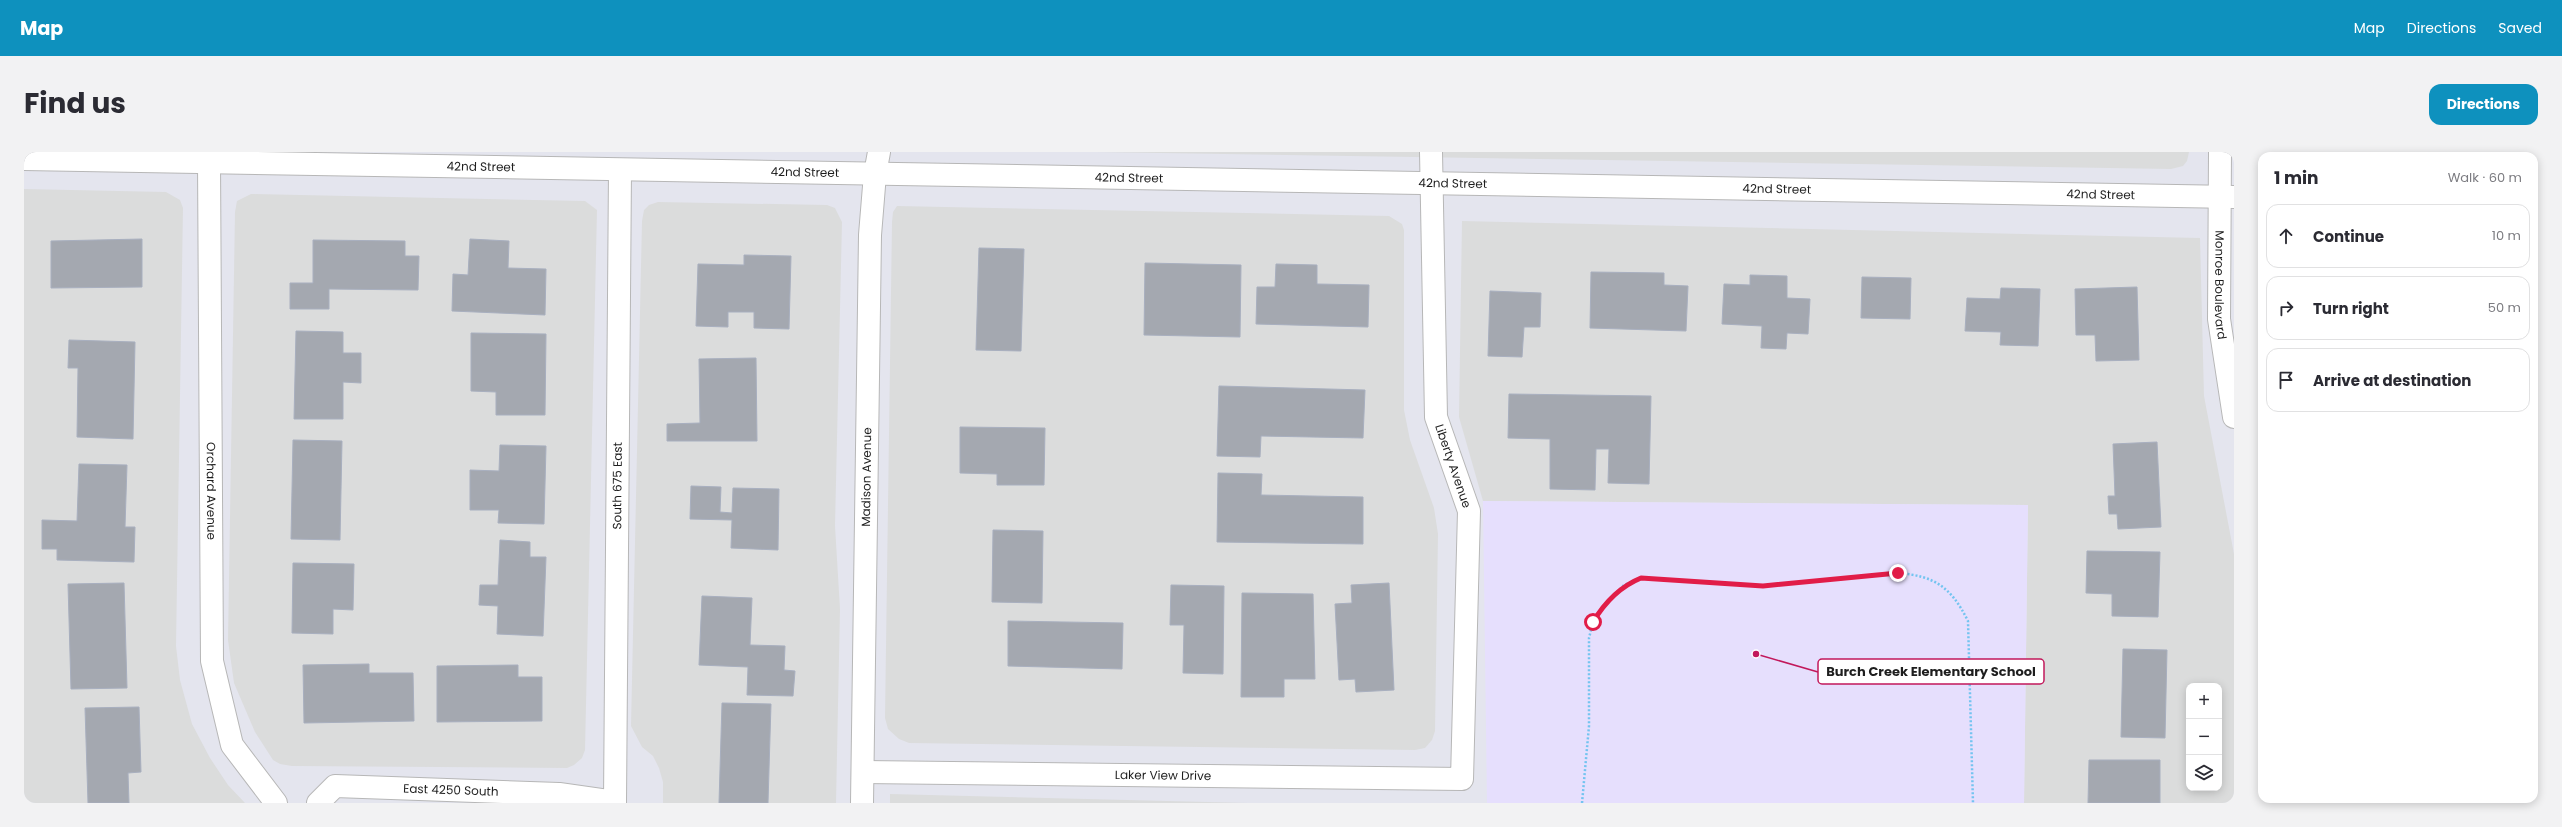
<!DOCTYPE html>
<meta charset="utf-8">
<style>
body{margin:0;font-family:Poppins,sans-serif;background:#f2f2f3;color:#2b2b33}
.controls{position:absolute;right:12px;bottom:12px;display:grid;overflow:hidden;border-radius:8px;box-shadow:0 2px 10px #0003}
.controls button{width:36px;height:36px;display:grid;place-items:center;padding:0;border:0;border-bottom:1px solid #e1e1e2;background:#fff;color:#2b2b33;font:20px sans-serif}
.stop{position:absolute;width:12px;height:12px;margin:-9px;border:3px solid #e11d48;border-radius:50%;background:#fff}
.stop.end{background:#e11d48;border-color:#fff;box-shadow:0 1px 4px #0008}
.list{margin:0;padding:0;list-style:none}
h2{display:flex;justify-content:space-between;align-items:center;height:52px;margin:0;padding:0 16px;font-size:17px}
h2 small{font-size:13px;font-weight:400;color:#7c7c81}
.list li{display:grid;grid-template-columns:26px 1fr auto;gap:12px;align-items:center;box-sizing:border-box;height:64px;margin:0 8px 8px;padding:0 8px;border:1px solid #e1e1e2;border-radius:12px}
.list b{display:block;font-size:15px;white-space:nowrap}
.list em{font-size:13px;font-style:normal;color:#7c7c81}
.icon{flex:none;width:22px;height:22px;fill:none;stroke:currentColor;stroke-width:2;stroke-linecap:round;stroke-linejoin:round}
.map{position:relative;flex:none;width:2210px;height:651px;overflow:hidden;border-radius:12px}
header{display:flex;align-items:center;gap:24px;box-sizing:border-box;height:56px;padding:0 20px;background:#0e91be;color:#fff}
header strong{font-size:19px}
nav{display:flex;gap:22px;margin-inline-start:auto;font-size:14px}
.intro{display:flex;align-items:center;justify-content:space-between;box-sizing:border-box;height:96px;padding:0 24px}
h1{margin:0;font-size:28px}
.button{padding:10px 18px;border-radius:12px;background:#0e91be;color:#fff;font-size:14px;font-weight:700}
main{display:flex;gap:24px;padding:0 24px}
aside{flex:1;background:#fff;border-radius:12px;box-shadow:0 2px 10px #0003}
.map>svg:first-child{display:block}
.residential{fill:#dbdcdc;fill-rule:evenodd}
.education{fill:#e6dffd}
.building{fill:#a4a8b0;stroke:#a8afbf}
.lines{fill:none;stroke-linecap:round;stroke-linejoin:round}
.minor-casing{stroke:#b7b7b7;stroke-width:24}
.path{stroke:#73c4f0;stroke-width:2.5;stroke-dasharray:2 2;stroke-linecap:butt}
.minor{stroke:#fff;stroke-width:22}
.route{stroke:#e11d48;stroke-width:5}
.labels{text-anchor:middle;stroke-width:3.5;stroke-linejoin:round;paint-order:stroke}
.street-label{font-size:12px;fill:#1e1e1e;stroke:#fff}
.leader{fill:none;stroke:#c2185b;stroke-width:1.5}
.callout-dot{fill:#c2185b;stroke:#fff;stroke-width:1.5}
.callout{fill:#fff;stroke:#c2185b;stroke-width:1.5}
.callout-label{font-size:13px;text-anchor:middle;font-weight:bold;fill:#1e1e1e}
</style>
<header>
<strong>Map</strong>
<nav><a>Map</a><a>Directions</a><a>Saved</a></nav>
</header>
<div class="intro"><h1>Find us</h1><a class="button">Directions</a></div>
<main>
<div class="map">
<svg width="2210" height="651" viewBox="0 0 2210 651">
<rect width="100%" height="100%" fill="#e4e5ee"/>
<g class="residential">
<polygon points="1072,0 2165,0 2163,9 2159,14 2147,17"/>
<polygon points="0,37 142,40 156,48 159,56 152,494 156,528 168,572 186,606 204,633 221,651 0,651"/>
<polygon points="227,42 561,49 573,58 561,598 558,606 550,613 543,616 268,614 256,612 249,608 231,580 210,531 204,488 211,60 213,49"/>
<polygon points="634,50 803,53 811,56 818,70 811,374 816,457 812,651 639,651 639,630 635,616 629,604 618,595 607,574 618,69 620,58 625,53"/>
<polygon points="873,54 1365,64 1378,72 1380,78 1380,258 1386,288 1410,356 1414,382 1411,579 1408,588 1401,596 1391,598 885,591 875,587 864,577 861,566 868,70 869,60"/>
<path d="M1438 69 2176 86 2180 244 2210 402V651H2000L2004 353 1459 349 1435 265ZM2165 534H2195V636H2165Z"/>
<polygon points="866,642 1224,651 866,651"/>
</g>
<polygon class="education" points="1459,349 2004,353 2000,651 1463,651"/>
<g class="building">
<polygon points="118,87 118,135 27,136 27,89"/>
<polygon points="446,87 485,89 484,116 522,117 521,163 428,159 429,122 444,123"/>
<polygon points="289,88 381,89 381,104 395,104 394,138 305,137 305,157 266,157 266,131 289,131"/>
<polygon points="955,96 1000,97 997,199 952,198"/>
<polygon points="720,103 767,104 765,177 730,176 730,160 704,160 704,175 672,174 674,112 720,113"/>
<polygon points="1121,111 1217,113 1216,185 1120,183"/>
<polygon points="1252,112 1293,113 1293,132 1345,133 1344,175 1232,172 1233,135 1251,135"/>
<polygon points="1567,120 1640,121 1640,133 1664,134 1662,179 1566,176"/>
<polygon points="1726,123 1763,124 1763,146 1786,147 1784,182 1763,181 1762,197 1737,196 1738,174 1698,172 1700,132 1726,133"/>
<polygon points="1838,125 1887,126 1886,167 1837,166"/>
<polygon points="2113,135 2115,208 2072,209 2071,183 2052,183 2051,137"/>
<polygon points="1977,136 2016,137 2014,194 1976,193 1977,180 1941,179 1943,146 1976,147"/>
<polygon points="1466,139 1517,141 1516,175 1500,175 1498,205 1464,204"/>
<polygon points="272,179 319,180 319,201 337,201 337,231 319,230 319,267 270,267"/>
<polygon points="447,181 522,182 521,263 472,263 472,240 447,239"/>
<polygon points="45,188 111,190 109,287 53,285 54,216 44,216"/>
<polygon points="732,206 733,289 643,289 643,272 676,271 675,207"/>
<polygon points="1195,234 1341,238 1339,286 1237,284 1236,305 1193,304"/>
<polygon points="1485,242 1627,244 1625,332 1584,331 1585,297 1572,297 1571,338 1526,337 1526,287 1484,286"/>
<polygon points="936,275 1021,276 1020,333 973,333 973,322 936,321"/>
<polygon points="269,288 318,289 316,388 267,387"/>
<polygon points="2133,290 2137,375 2094,377 2093,362 2085,362 2084,344 2091,344 2089,292"/>
<polygon points="476,293 522,294 520,372 474,371 475,358 446,358 446,318 475,319"/>
<polygon points="55,312 103,313 101,375 111,375 110,410 33,408 33,397 18,397 18,368 53,369"/>
<polygon points="1194,321 1238,322 1237,343 1339,345 1339,392 1193,390"/>
<polygon points="667,334 697,335 696,360 708,361 709,336 755,337 754,398 707,396 708,368 666,367"/>
<polygon points="969,378 1019,379 1018,451 968,450"/>
<polygon points="476,388 506,390 506,405 522,405 519,484 473,482 474,454 455,453 456,433 474,433"/>
<polygon points="2063,399 2136,400 2134,465 2088,464 2088,442 2062,441"/>
<polygon points="269,411 330,412 329,458 309,457 309,482 268,481"/>
<polygon points="100,431 103,536 47,537 44,432"/>
<polygon points="1365,431 1370,538 1332,540 1331,527 1315,528 1311,452 1328,451 1327,433"/>
<polygon points="1147,433 1200,434 1199,522 1159,521 1160,473 1146,473"/>
<polygon points="1218,441 1289,442 1291,527 1260,527 1260,545 1217,545"/>
<polygon points="678,444 728,446 726,493 761,494 760,518 771,519 769,544 723,543 724,515 675,513"/>
<polygon points="984,469 1099,471 1098,517 984,514"/>
<polygon points="2099,497 2143,498 2141,586 2097,585"/>
<polygon points="345,512 345,521 389,521 390,569 280,571 279,513"/>
<polygon points="494,513 494,525 518,525 518,569 413,570 413,514"/>
<polygon points="698,551 747,552 744,651 695,651"/>
<polygon points="115,555 117,620 104,621 105,651 64,651 61,556"/>
<polygon points="2065,608 2136,608 2136,651 2064,651"/>
</g>
<g class="lines">
<defs>
<g id="minor">
<path id="s1" d="M2196 0 2195 167 2210 265"/>
<path id="s2" d="M0 7 2210 45"/>
<path id="s3" d="M185 10 188 509 208 593 252 651"/>
<path id="s4" d="M839 620 1438 627 1445 359 1412 265 1407 0"/>
<path id="s5" d="M294 651 311 634 535 642 591 650 596 18"/>
<path id="s6" d="M838 651 846 83 851 22 855 0"/>
</g>
</defs>
<use href="#minor" class="minor-casing"/>
<path class="path" d="M1558 651 1565 574V486L1569 470 1576 459 1600 433 1617 426 1739 434 1874 421C1911 424 1927 435 1944 469L1949 651"/>
<use href="#minor" class="minor"/>
</g>
<g class="lines">
<path class="route" d="M1569 470C1581 450 1595 435 1617 426L1739 434 1874 421"/>
</g>
<g class="labels">
<g class="street-label">
<text dy="4" stroke="none"><textPath href="#s2" startOffset="457">42nd Street</textPath></text>
<text dy="4" stroke="none"><textPath href="#s2" startOffset="781">42nd Street</textPath></text>
<text dy="4" stroke="none"><textPath href="#s2" startOffset="1105">42nd Street</textPath></text>
<text dy="4" stroke="none"><textPath href="#s2" startOffset="1429">42nd Street</textPath></text>
<text dy="4" stroke="none"><textPath href="#s2" startOffset="1753">42nd Street</textPath></text>
<text dy="4" stroke="none"><textPath href="#s2" startOffset="2077">42nd Street</textPath></text>
<text dy="4" stroke="none"><textPath href="#s1" startOffset="133">Monroe Boulevard</textPath></text>
<text transform="translate(1429 314) rotate(71)" y="4">Liberty Avenue</text>
<text dy="4" stroke="none"><textPath href="#s6" startOffset="326">Madison Avenue</textPath></text>
<text dy="4" stroke="none"><textPath href="#s5" startOffset="621">South 675 East</textPath></text>
<text dy="4" stroke="none"><textPath href="#s3" startOffset="329">Orchard Avenue</textPath></text>
<text dy="4" stroke="none"><textPath href="#s4" startOffset="300">Laker View Drive</textPath></text>
<text dy="4" stroke="none"><textPath href="#s5" startOffset="140">East 4250 South</textPath></text>
</g>
</g>
<path class="leader" d="M1732 502L1794 520"/>
<circle class="callout-dot" cx="1732" cy="502" r="4"/>
<rect class="callout" x="1794" y="507" width="226" height="25" rx="4"/>
<g class="callout-label">
<text x="1907" y="524">Burch Creek Elementary School</text>
</g>
</svg>
<div class="controls">
<button>+</button>
<button>−</button>
<button><svg class="icon" aria-label="layers" viewBox="0 0 24 24"><path d="M12 4l9 5-9 5-9-5zM3 14l9 5 9-5"/></svg></button>
</div>
<div class="stop" style="left:1569px;top:470px"></div>
<div class="stop end" style="left:1874px;top:421px"></div>
</div>
<aside>
<h2>1 min<small>Walk · 60 m</small></h2>
<ul class="list">
<li><svg class="icon" aria-label="ahead" viewBox="0 0 24 24"><path d="M12 20V5M6 11l6-6 6 6"/></svg><div><b>Continue</b></div><em>10 m</em></li>
<li><svg class="icon" aria-label="right" viewBox="0 0 24 24"><path d="M7 20v-9h11M14 6l5 5-5 5"/></svg><div><b>Turn right</b></div><em>50 m</em></li>
<li><svg class="icon" aria-label="arrive" viewBox="0 0 24 24"><path d="M6 21V4h12l-3 4 3 4H6"/></svg><div><b>Arrive at destination</b></div></li>
</ul>
</aside>
</main>
